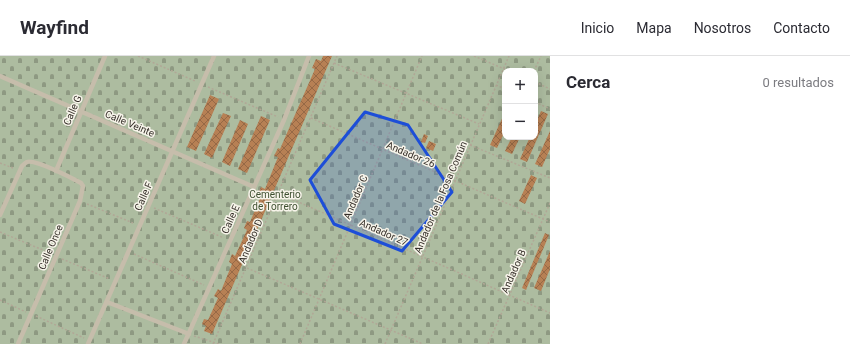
<!DOCTYPE html>
<html lang="es">
<meta charset="utf-8">
<style>
body{margin:0;font-family:Roboto,sans-serif;background:#f7f7f7;color:#2b2b33}
.controls{position:absolute;right:12px;top:12px;display:grid;overflow:hidden;border-radius:8px;box-shadow:0 4px 16px #0002}
.controls button{width:36px;height:36px;display:grid;place-items:center;padding:0;border:0;border-bottom:1px solid #e1e1e2;background:#fff;color:#2b2b33;font:20px sans-serif}
.list{margin:0;padding:0;list-style:none}
h2{display:flex;justify-content:space-between;align-items:center;height:52px;margin:0;padding:0 16px;font-size:17px}
h2 small{font-size:13px;font-weight:400;color:#7c7c81}
.map{position:relative;flex:none;width:550px;height:288px;overflow:hidden}
header{display:flex;align-items:center;gap:24px;box-sizing:border-box;height:56px;padding:0 20px;background:#fff;border-bottom:1px solid #e1e1e2}
header strong{font-size:19px}
nav{display:flex;gap:22px;margin-inline-start:auto;font-size:14px}
main{display:flex}
aside{flex:1;background:#fff}
.map>svg:first-child{display:block}
.cemetery{fill:url(#cemetery-stones);fill-rule:evenodd}
.building{fill:url(#building-cross-hatch)}
.lines{fill:none;stroke-linecap:round;stroke-linejoin:round}
.path{stroke:#b1a796;stroke-width:1.5;stroke-dasharray:2 2;stroke-linecap:butt}
.service{stroke:#c6bdab;stroke-width:4.5}
.marked{fill:#1d4ed8;fill-opacity:0.2;stroke:#1d4ed8;stroke-width:3;stroke-linejoin:round}
.labels{text-anchor:middle;stroke-width:3;stroke-linejoin:round;paint-order:stroke}
.street-label{font-size:10px;fill:#352f29;stroke:#f7f4ea}
.park-label{font-size:10px;fill:#3e5030;stroke:#f7f4ea}
</style>
<header>
<strong>Wayfind</strong>
<nav><a>Inicio</a><a>Mapa</a><a>Nosotros</a><a>Contacto</a></nav>
</header>
<main>
<div class="map">
<svg width="550" height="288" viewBox="0 0 550 288">
<defs>
<pattern id="cemetery-stones" width="16" height="16" patternUnits="userSpaceOnUse"><rect width="16" height="16" fill="#adbca0"/><path d="M2 7V4a2 2 0 0 1 4 0v3zM10 15v-3a2 2 0 0 1 4 0v3z" fill="#8e9982"/></pattern>
<pattern id="building-cross-hatch" width="8" height="8" patternUnits="userSpaceOnUse"><rect width="8" height="8" fill="#b78054"/><path d="M0 0l8 8M0 8l8-8" fill="none" stroke="#966946"/></pattern>
</defs>
<rect width="100%" height="100%" fill="#efebde"/>
<path class="cemetery" d="M0 0H550V288H0ZM505 15H535V81H505Z"/>
<g class="building">
<polygon points="323,0 332,0 212,278 204,275 206,270 202,268 204,263 208,264 218,242 214,240 218,233 221,235 232,208 229,206 232,198 235,200 247,174 244,172 247,165 250,166 261,140 258,138 261,131 265,133 278,101 274,100 278,92 280,93 315,13 312,12 316,3 321,5"/>
<polygon points="210,39 219,43 196,95 187,91"/>
<polygon points="541,55 548,58 527,106 520,103 530,81 535,81 535,69"/>
<polygon points="505,56 505,75 497,92 490,89"/>
<polygon points="223,57 231,60 212,102 204,98"/>
<polygon points="261,60 270,64 247,117 238,113"/>
<polygon points="240,64 248,68 230,110 222,106"/>
<polygon points="550,75 550,93 542,111 535,108"/>
<polygon points="424,78 428,80 425,87 421,86"/>
<polygon points="512,81 520,81 512,98 505,95"/>
<polygon points="429,85 436,88 433,95 426,92"/>
<polygon points="531,119 537,122 525,148 519,145"/>
<polygon points="545,177 549,179 526,234 522,232"/>
<polygon points="550,195 550,213 541,235 534,232"/>
</g>
<g class="lines">
<g class="path">
<polyline points="138,0 195,25"/>
<polyline points="474,0 509,15"/>
<polyline points="334,7 479,68"/>
<polyline points="534,15 541,0"/>
<polyline points="535,26 550,33"/>
<polyline points="496,29 505,33"/>
<polyline points="208,31 278,61"/>
<polyline points="535,46 550,53"/>
<polyline points="311,62 550,166"/>
<polyline points="470,89 550,122"/>
<polyline points="0,107 13,112"/>
<polyline points="278,137 550,257"/>
<polyline points="87,148 133,167"/>
<polyline points="154,152 224,182"/>
<polyline points="0,176 50,197"/>
<polyline points="134,198 204,229"/>
<polyline points="62,203 110,223"/>
<polyline points="247,212 423,288"/>
<polyline points="0,244 26,256"/>
<polyline points="36,260 84,282"/>
<polyline points="194,280 219,288"/>
<polyline points="213,288 337,0"/>
<polyline points="300,288 422,0"/>
<polyline points="385,288 509,0"/>
<polyline points="488,288 550,147"/>
</g>
<g class="service">
<polyline points="0,20 254,131"/>
<polyline points="56,115 105,0"/>
<path d="M0 159 22 110C24 108 25 107 27 106 35 103 72 122 81 127L83 130 80 145 18 288"/>
<polyline points="107,246 189,278"/>
<polyline points="88,288 214,0"/>
<polyline points="184,288 284,64 309,0"/>
</g>
</g>
<path class="marked" d="M365 56 408 69 452 136 402 195 334 168 310 124Z"/>
<g class="labels">
<g class="street-label">
<text transform="translate(72 54) rotate(-67)" y="4">Calle G</text>
<text transform="translate(130 67) rotate(23)" y="4">Calle Veinte</text>
<text transform="translate(411 98) rotate(23)" y="4">Andador 26</text>
<text transform="translate(143 140) rotate(-66)" y="4">Calle F</text>
<text transform="translate(355 141) rotate(-67)" y="4">Andador C</text>
<text transform="translate(440 141) rotate(-67)" y="4">Andador de la Fosa Común</text>
<text transform="translate(230 163) rotate(-66)" y="4">Calle E</text>
<text transform="translate(384 176) rotate(24)" y="4">Andador 27</text>
<text transform="translate(250 185) rotate(-67)" y="4">Andador D</text>
<text transform="translate(50 191) rotate(-67)" y="4">Calle Once</text>
<text transform="translate(513 215) rotate(-66)" y="4">Andador B</text>
</g>
<g class="park-label">
<text x="275" y="142">Cementerio<tspan x="275" dy="12">de Torrero</tspan></text>
</g>
</g>
</svg>
<div class="controls">
<button>+</button>
<button>−</button>
</div>
</div>
<aside>
<h2>Cerca<small>0 resultados</small></h2>
<ul class="list">
</ul>
</aside>
</main>
